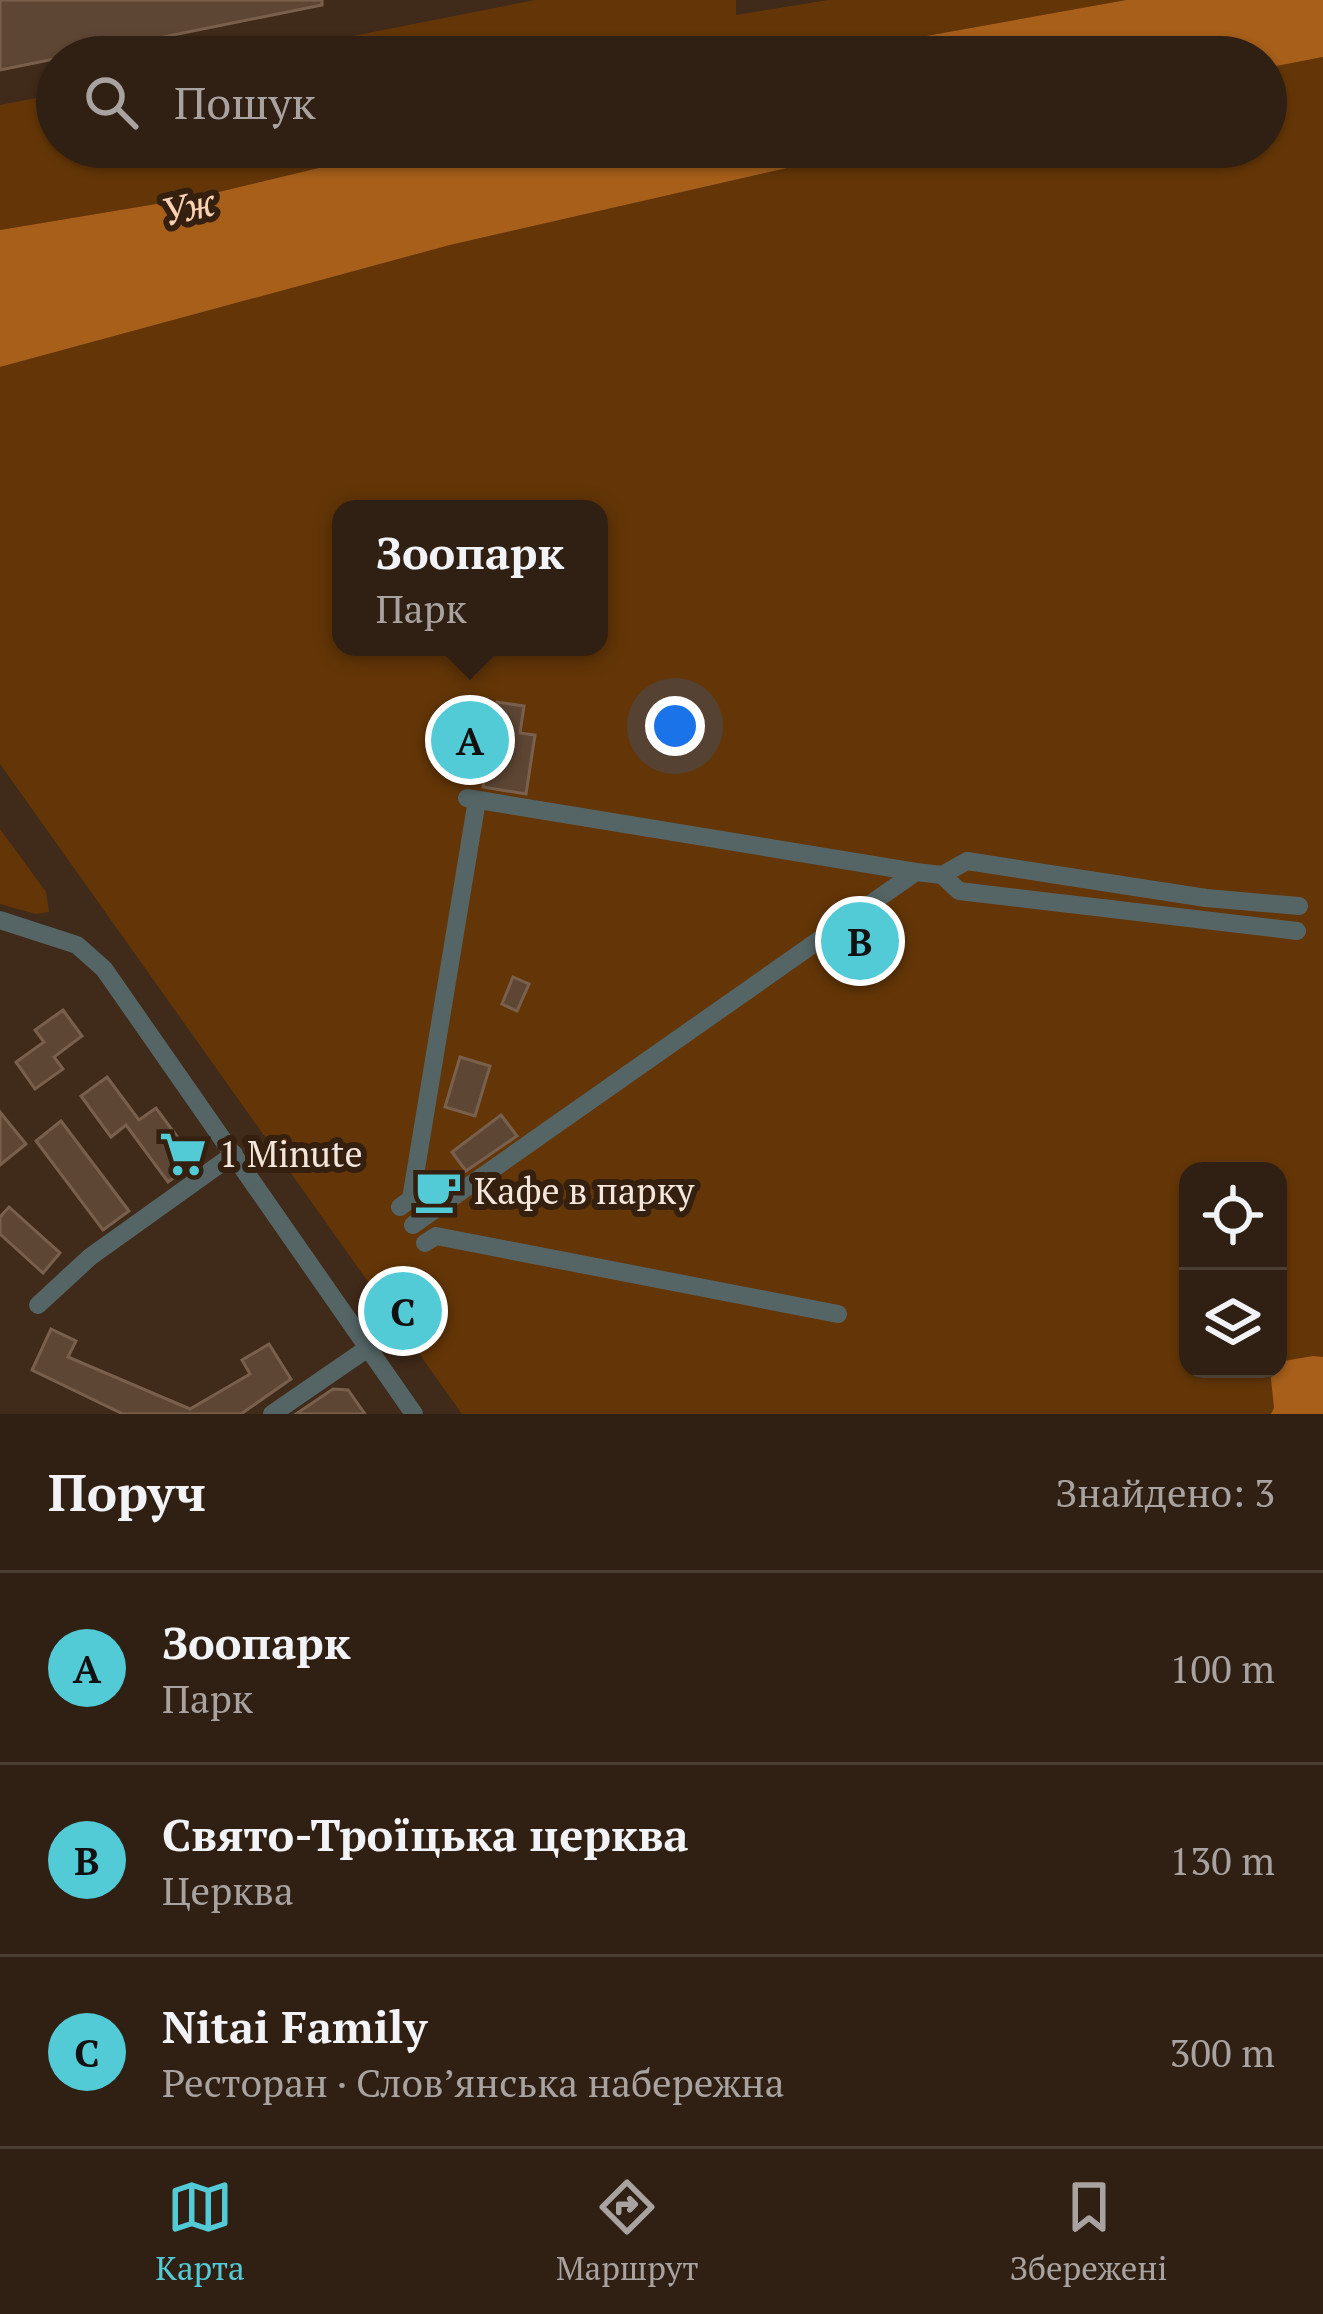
<!DOCTYPE html>
<html lang="uk">
<meta charset="utf-8">
<style>
body{margin:0;font-family:"PT Serif",serif;background:#3c2d21;color:#f1f3f6}
.controls{position:absolute;right:36px;bottom:36px;display:grid;overflow:hidden;border-radius:24px;box-shadow:0 3px 9px #0004}
.controls button{width:108px;height:108px;display:grid;place-items:center;padding:0;border:0;border-bottom:3px solid #4b3e33;background:#302013;color:#f1f3f6;font:60px sans-serif}
.you{position:absolute;left:675px;top:726px;width:42px;height:42px;margin:-30px;border:9px solid #fff;border-radius:50%;background:#1a73e8;box-shadow:0 0 0 18px #1a73e833}
.badge{display:grid;place-items:center;width:78px;height:78px;border-radius:50%;background:#52cbd7;color:#111;font-size:39px;font-weight:700}
.pin{position:absolute;translate:-50% -50%;border:6px solid #fff;box-shadow:0 3px 12px #0006}
.popup{position:absolute;left:332px;top:500px;width:276px;height:156px;box-sizing:border-box;display:grid;place-content:center;border-radius:24px;background:#302013;filter:drop-shadow(0 3px 9px #0005);font-size:39px;white-space:nowrap;color:#a8a3a0}
.popup b{font-size:45px;color:#f1f3f6}
.popup::after{content:'';position:absolute;left:50%;top:100%;margin-left:-24px;border:24px solid transparent;border-top-color:#302013}
.list{margin:0;padding:0;list-style:none}
h2{display:flex;justify-content:space-between;align-items:center;height:156px;margin:0;padding:0 48px;font-size:51px}
h2 small{font-size:39px;font-weight:400;color:#a8a3a0}
.list li{display:grid;grid-template-columns:78px 1fr auto;gap:36px;align-items:center;box-sizing:border-box;height:192px;padding:0 48px;border-top:3px solid #4b3e33}
.list b{display:block;font-size:45px;white-space:nowrap}
.list p{margin:0;font-size:39px;white-space:nowrap;color:#a8a3a0}
.list em{font-size:39px;font-style:normal;color:#a8a3a0}
.icon{flex:none;width:66px;height:66px;fill:none;stroke:currentColor;stroke-width:2;stroke-linecap:round;stroke-linejoin:round}
.map{position:relative;flex:none;width:1323px;height:1414px;overflow:hidden}
.search{position:absolute;background:#302013;box-shadow:0 3px 9px #0004;left:36px;right:36px;top:36px;height:132px;display:flex;align-items:center;gap:30px;box-sizing:border-box;padding:0 42px;border-radius:66px;color:#a8a3a0;font-size:45px}
.sheet{height:732px;background:#302013}
nav{display:flex;justify-content:space-around;align-items:center;box-sizing:border-box;height:168px;border-top:3px solid #4b3e33;background:#302013;font-size:33px;color:#a8a3a0}
nav a{display:grid;justify-items:center;gap:6px}
nav .on{color:#52cbd7}
.map>svg:first-child{display:block}
.green{fill:#643607;fill-rule:evenodd}
.water{fill:#a75f1a}
.building{fill:#5e4634;stroke:#79604d;stroke-width:3}
.lines{fill:none;stroke-linecap:round;stroke-linejoin:round}
.minor{stroke:#556566;stroke-width:18}
.labels{text-anchor:middle;stroke-width:12;stroke-linejoin:round;paint-order:stroke}
.poi-label{font-size:36px;fill:#f4e6db;stroke:#35200f;text-anchor:start}
.water-label{font-size:39px;font-style:italic;fill:#fad1b3;stroke:#35200f}
</style>
<div class="map">
<svg width="1323" height="1414" viewBox="0 0 1323 1414">
<rect width="100%" height="100%" fill="#402a19"/>
<g class="green">
<polygon points="535,0 736,0 736,15 828,0 1126,0 809,57 246,57"/>
<path d="M1323 57V1414H462L0 764V367L450 245 879 147H1266V68ZM341 509H599V647H341ZM1188 1171H1278V1369H1188Z"/>
<polygon points="57,94 57,147 406,147 198,197 0,230 0,105"/>
<polygon points="0,829 46,892 49,912 36,914 0,904"/>
</g>
<g class="water">
<polygon points="1126,0 1323,0 1323,57 1266,68 1266,57 809,57"/>
<polygon points="406,147 879,147 450,245 0,367 0,230 198,197"/>
<polygon points="1313,1356 1323,1357 1323,1414 1271,1414 1274,1408 1270,1369 1278,1369 1278,1362"/>
</g>
<g class="building">
<polygon points="0,0 322,0 322,5 0,70"/>
<polygon points="497,702 524,706 520,733 535,735 526,794 483,787"/>
<polygon points="513,977 529,984 517,1011 502,1004"/>
<polygon points="63,1010 82,1036 54,1057 63,1069 35,1089 16,1062 44,1042 35,1030"/>
<polygon points="460,1057 490,1066 475,1116 445,1107"/>
<polygon points="107,1077 139,1120 156,1108 196,1162 168,1182 126,1125 111,1137 81,1096"/>
<polygon points="0,1112 26,1144 0,1165"/>
<polygon points="501,1115 517,1136 466,1171 452,1152"/>
<polygon points="61,1121 129,1211 103,1230 36,1141"/>
<polygon points="9,1207 60,1253 43,1273 0,1234 0,1217"/>
<polygon points="51,1329 76,1341 68,1357 190,1409 250,1374 242,1360 269,1344 291,1379 241,1414 123,1414 32,1370"/>
<polygon points="333,1389 348,1390 365,1414 296,1414"/>
</g>
<g class="lines">
<g class="minor">
<polyline points="467,798 916,872 942,875 967,861 1206,898 1299,906"/>
<polyline points="942,875 959,891 1297,931"/>
<polyline points="0,920 77,945 104,969 414,1414"/>
<polyline points="400,1207 411,1199 477,800"/>
<polyline points="413,1225 916,872"/>
<polyline points="425,1243 436,1236 838,1314"/>
<polyline points="38,1305 90,1257 234,1154"/>
<polyline points="272,1414 368,1348"/>
</g>
</g>
<defs>
<symbol id="supermarket-bare" viewBox="-9 -9 18 18"><path d="M-6-5.5h2.5l.6 2H6L4.5 2H-2.5L-4.4-4H-6ZM-1.5 3.2a1.3 1.3 0 1 0 .1 0ZM3 3.2a1.3 1.3 0 1 0 .1 0Z" fill="#52cbd7" stroke="#35200f" stroke-width="2.5" paint-order="stroke"/></symbol>
<symbol id="cafe-bare" viewBox="-9 -9 18 18"><path d="M-5.5-4.5H6V0H3Q3 3.5 0 3.5H-2.5Q-5.5 3.5-5.5 0ZM3-3.2v2h1.7v-2ZM-6 4.5H4V6H-6Z" fill="#52cbd7" stroke="#35200f" stroke-width="2.5" paint-order="stroke"/></symbol>
</defs>
<g fill-rule="evenodd">
<use href="#supermarket-bare" x="150" y="1121" width="66" height="66"/>
<use href="#cafe-bare" x="405" y="1158" width="66" height="66"/>
</g>
<g class="labels">
<g class="poi-label">
<text x="219" y="1167">1 Minute</text>
<text x="474" y="1204">Кафе в парку</text>
</g>
<g class="water-label">
<text transform="translate(188 207) rotate(-13)" y="14">Уж</text>
</g>
</g>
</svg>
<div class="controls">
<button><svg class="icon" aria-label="locate" viewBox="0 0 24 24"><circle cx="12" cy="12" r="6"/><path d="M12 2v4M12 18v4M2 12h4M18 12h4"/></svg></button>
<button><svg class="icon" aria-label="layers" viewBox="0 0 24 24"><path d="M12 4l9 5-9 5-9-5zM3 14l9 5 9-5"/></svg></button>
</div>
<div class="you"></div>
<div class="pin badge" style="left:470px;top:740px">A</div>
<div class="popup"><b>Зоопарк</b>Парк</div>
<div class="pin badge" style="left:860px;top:941px">B</div>
<div class="pin badge" style="left:403px;top:1311px">C</div>
<div class="search"><svg class="icon" aria-label="search" viewBox="0 0 24 24"><circle cx="10" cy="10" r="6"/><path d="M15 15l6 6"/></svg>Пошук</div>
</div>
<section class="sheet">
<h2>Поруч<small>Знайдено: 3</small></h2>
<ul class="list">
<li><span class="badge">A</span><div><b>Зоопарк</b><p>Парк</p></div><em>100 m</em></li>
<li><span class="badge">B</span><div><b>Свято-Троїцька церква</b><p>Церква</p></div><em>130 m</em></li>
<li><span class="badge">C</span><div><b>Nitai Family</b><p>Ресторан · Словʼянська набережна</p></div><em>300 m</em></li>
</ul>
</section>
<nav>
<a class="on"><svg class="icon" aria-label="map" viewBox="0 0 24 24"><path d="M3 6l6-2 6 2 6-2v14l-6 2-6-2-6 2zM9 4v14M15 6v14"/></svg>Карта</a>
<a><svg class="icon" aria-label="directions" viewBox="0 0 24 24"><path d="M12 3l9 9-9 9-9-9zM9 14v-3h6M13 9l2 2-2 2"/></svg>Маршрут</a>
<a><svg class="icon" aria-label="saved" viewBox="0 0 24 24"><path d="M7 4h10v16l-5-4-5 4z"/></svg>Збережені</a>
</nav>
